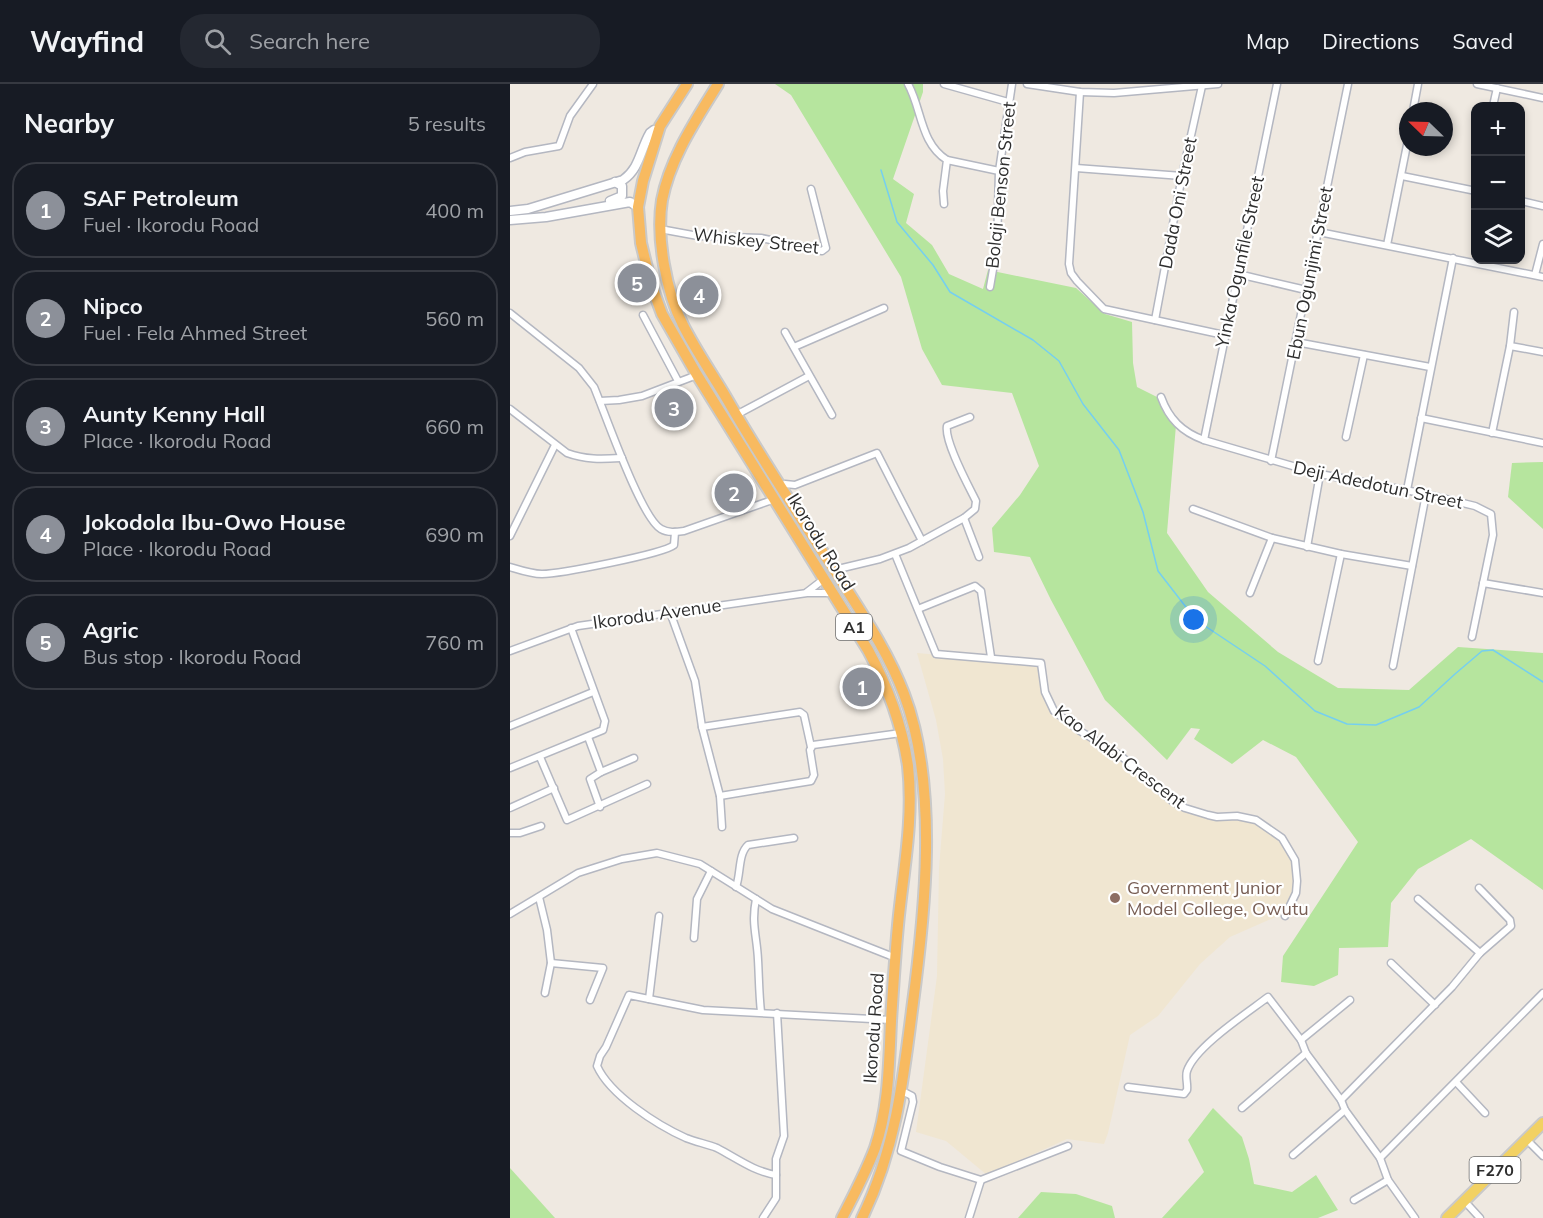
<!DOCTYPE html>
<meta charset="utf-8">
<style>
body{margin:0;font-family:Mulish,sans-serif;background:#242831;color:#f1f3f6}
.controls{position:absolute;right:18px;top:18px;display:grid;overflow:hidden;border-radius:12px;box-shadow:0 3px 9px #0003}
.controls button{width:54px;height:54px;display:grid;place-items:center;padding:0;border:0;border-bottom:2px solid #363941;background:#171b24;color:#f1f3f6;font:30px sans-serif}
.compass{position:absolute;left:889px;top:18px;width:54px;height:54px;border-radius:50%;background:#171b24;box-shadow:0 3px 9px #0003;rotate:293deg}
.you{position:absolute;left:684px;top:536px;width:21px;height:21px;margin:-15px;border:4px solid #fff;border-radius:50%;background:#1a73e8;box-shadow:0 0 0 9px #1a73e833}
.badge{display:grid;place-items:center;width:39px;height:39px;border-radius:50%;background:#8c9099;color:#fff;font-size:20px;font-weight:700}
.pin{position:absolute;translate:-50% -50%;border:3px solid #fff;box-shadow:0 2px 6px #0006}
.list{margin:0;padding:0;list-style:none}
h2{display:flex;justify-content:space-between;align-items:center;height:78px;margin:0;padding:0 24px;font-size:26px}
h2 small{font-size:20px;font-weight:400;color:#9ea1a6}
.list li{display:grid;grid-template-columns:39px 1fr auto;gap:18px;align-items:center;box-sizing:border-box;height:96px;margin:0 12px 12px;padding:0 12px;border:2px solid #363941;border-radius:24px}
.list b{display:block;font-size:22px;white-space:nowrap}
.list p{margin:0;font-size:20px;white-space:nowrap;color:#9ea1a6}
.list em{font-size:20px;font-style:normal;color:#9ea1a6}
.icon{flex:none;width:33px;height:33px;fill:none;stroke:currentColor;stroke-width:2;stroke-linecap:round;stroke-linejoin:round}
.map{position:relative;flex:none;width:1033px;height:1134px;overflow:hidden}
header{display:flex;align-items:center;gap:36px;box-sizing:border-box;height:84px;padding:0 30px;background:#171b24;border-bottom:2px solid #363941}
header strong{font-size:28px}
nav{display:flex;gap:33px;margin-inline-start:auto;font-size:21px}
.search{width:420px;height:54px;background:#242831;display:flex;align-items:center;gap:15px;box-sizing:border-box;padding:0 21px;border-radius:24px;color:#9ea1a6;font-size:22px}
main{display:flex}
aside{flex:1;background:#171b24}
.map>svg:first-child{display:block}
.education{fill:#f0e6d1}
.green{fill:#b6e59e}
.lines{fill:none;stroke-linecap:round;stroke-linejoin:round}
.stream{stroke:#75cff0;stroke-width:1.5}
.minor-casing{stroke:#b4b7c1;stroke-width:9}
.tertiary-casing{stroke:#b4b7c1;stroke-width:11}
.primary-casing{stroke:#c9c9c9;stroke-width:14}
.trunk-casing{stroke:#c9c9c9;stroke-width:14}
.minor{stroke:#fff;stroke-width:6}
.tertiary{stroke:#fff;stroke-width:8}
.primary{stroke:#f2d163;stroke-width:10}
.trunk{stroke:#f8ba60;stroke-width:10}
.education-dot{fill:#8d6e63;stroke:#fff;stroke-width:2}
.labels{text-anchor:middle;stroke-width:4.5;stroke-linejoin:round;paint-order:stroke}
.shield{fill:#fff;stroke:#6d6d6d;stroke-width:1.5}
.shield-label{font-size:16px;font-weight:bold;fill:#2e2e2e}
.street-label{font-size:18px;fill:#2e2e2e;stroke:#fff}
.education-label{font-size:18px;fill:#785e54;stroke:#fff;text-anchor:start}
</style>
<header>
<strong>Wayfind</strong>
<div class="search"><svg class="icon" aria-label="search" viewBox="0 0 24 24"><circle cx="10" cy="10" r="6"/><path d="M15 15l6 6"/></svg>Search here</div>
<nav><a>Map</a><a>Directions</a><a>Saved</a></nav>
</header>
<main>
<aside>
<h2>Nearby<small>5 results</small></h2>
<ul class="list">
<li><span class="badge">1</span><div><b>SAF Petroleum</b><p>Fuel · Ikorodu Road</p></div><em>400 m</em></li>
<li><span class="badge">2</span><div><b>Nipco</b><p>Fuel · Fela Ahmed Street</p></div><em>560 m</em></li>
<li><span class="badge">3</span><div><b>Aunty Kenny Hall</b><p>Place · Ikorodu Road</p></div><em>660 m</em></li>
<li><span class="badge">4</span><div><b>Jokodola Ibu-Owo House</b><p>Place · Ikorodu Road</p></div><em>690 m</em></li>
<li><span class="badge">5</span><div><b>Agric</b><p>Bus stop · Ikorodu Road</p></div><em>760 m</em></li>
</ul>
</aside>
<div class="map">
<svg width="1033" height="1134" viewBox="0 0 1033 1134">
<rect width="100%" height="100%" fill="#efe9e1"/>
<polygon class="education" points="407,569 530,580 536,618 547,633 603,670 672,725 730,734 746,739 770,755 783,778 783,807 777,822 770,831 720,853 690,880 648,932 620,951 598,1049 594,1060 557,1055 477,1091 436,1057 406,1048 427,892 429,784 435,710 433,675 426,636"/>
<g class="green">
<polygon points="265,0 413,0 413,8 383,95 404,110 396,139 422,161 439,190 473,205 478,186 566,204 595,230 622,238 623,279 627,303 649,314 666,341 657,449 698,508 768,568 828,604 899,606 948,563 1033,569 1033,806 961,755 908,785 881,819 878,863 829,864 828,891 804,902 771,898 773,872 848,758 786,673 753,656 722,680 684,655 690,645 681,644 657,676 595,616 541,516 520,473 484,468 482,444 510,411 529,382 502,309 432,301 412,265 391,193 281,11"/>
<polygon points="1033,378 1033,445 998,413 1002,379"/>
<polygon points="703,1024 732,1053 739,1075 744,1100 782,1108 806,1091 828,1126 808,1134 652,1134 694,1088 678,1056"/>
<polygon points="0,1084 45,1134 0,1134"/>
<polygon points="531,1108 566,1110 602,1122 605,1134 508,1134"/>
</g>
<g class="lines">
<polyline class="stream" points="371,86 387,138 423,181 440,208 523,256 549,277 573,320 609,366 633,428 648,487 686,536 755,582 805,627 837,640 866,641 909,623 945,590 972,567 983,566 1033,598"/>
<defs>
<g id="minor">
<path d="M398 0C412 25 410 59 437 76L433 107 434 120"/>
<polyline points="434,0 498,18"/>
<polyline points="517,0 570,8 604,9 708,0"/>
<polyline points="967,0 1033,14"/>
<polyline points="570,8 559,180 561,189 567,197 594,225 714,251"/>
<polyline points="983,22 987,4"/>
<polyline points="903,27 908,0"/>
<polyline points="0,74 15,68 49,62 60,32 83,0"/>
<polyline points="437,76 489,87"/>
<polyline points="566,84 672,92"/>
<polyline points="892,92 966,107"/>
<polyline points="1011,117 1033,122"/>
<polyline points="150,145 188,152 251,154 312,167 316,164 301,105"/>
<polyline points="809,148 1033,193"/>
<polyline points="877,161 898,56"/>
<polyline points="728,190 796,206"/>
<polyline points="1025,191 1033,160"/>
<polyline points="480,203 487,162 489,87 502,0"/>
<path d="M0 229 69 284 84 303C95 329 131 434 151 445 158 449 166 448 174 447L265 415"/>
<polyline points="133,231 168,297"/>
<polyline points="645,236 672,92 692,2"/>
<polyline points="275,248 322,331"/>
<polyline points="786,258 920,283"/>
<polyline points="1000,262 1033,268"/>
<polyline points="284,263 374,224"/>
<path d="M651 313C659 335 672 348 694 356L810 390 916 410 965 422 981 430 983 451 962 553"/>
<polyline points="90,317 109,316 132,312 187,291"/>
<path d="M0 325 57 369C76 376 92 375 112 374"/>
<polyline points="226,331 299,292"/>
<polyline points="911,334 1033,359"/>
<polyline points="982,349 1000,262 1004,228"/>
<polyline points="836,353 854,271"/>
<polyline points="694,356 767,0"/>
<polyline points="761,377 838,0"/>
<polyline points="270,402 275,400 285,401 367,369 412,457"/>
<polyline points="897,406 943,174"/>
<polyline points="683,425 762,454 831,470 902,482"/>
<polyline points="454,434 469,473"/>
<polyline points="0,452 45,361"/>
<polyline points="797,463 810,390"/>
<polyline points="385,470 426,570 531,579 535,608 544,627 570,647 610,671 662,717 675,724 698,731 707,733 727,732 746,736 772,754 785,776 787,797 786,809 775,832"/>
<path d="M0 483C10 486 21 490 32 490 49 490 153 470 164 461L165 448"/>
<path d="M324 486 370 475 399 464 454 434 465 425 466 417C458 401 434 357 437 342L460 333"/>
<polyline points="973,499 1033,509"/>
<polyline points="297,508 314,495"/>
<polyline points="740,509 762,454"/>
<polyline points="408,525 465,502 471,507 481,573"/>
<polyline points="160,528 185,597 192,643 210,712 212,743"/>
<polyline points="0,567 68,542 297,509 322,509"/>
<polyline points="808,577 831,470"/>
<polyline points="883,582 916,410"/>
<polyline points="0,642 83,608"/>
<polyline points="192,643 290,628 294,631 301,663"/>
<polyline points="78,653 91,688 80,695 90,723"/>
<polyline points="30,673 57,736 137,700"/>
<polyline points="0,684 93,646 95,637 61,544"/>
<polyline points="91,688 124,674"/>
<polyline points="210,712 301,697 304,691 300,666 303,661 391,649"/>
<polyline points="0,724 44,704"/>
<polyline points="0,749 10,749 31,742"/>
<path d="M226 803C231 789 228 770 238 761L284 754"/>
<polyline points="29,813 37,846 41,879 35,909"/>
<path d="M246 815C241 840 247 852 248 876 249 893 249 910 251 928"/>
<polyline points="908,815 970,869"/>
<polyline points="0,830 68,789 112,775 147,769 190,780 262,825 386,874"/>
<polyline points="184,854 187,815 201,787"/>
<polyline points="41,879 93,884 80,916"/>
<polyline points="881,879 925,921"/>
<polyline points="139,915 149,832"/>
<polyline points="791,956 840,916"/>
<polyline points="946,998 975,1029"/>
<path d="M618 1003 674 1010 677 1006C678 1000 675 993 677 987 685 963 737 929 758 913L791 956 796 969 831 1016 835 1026 870 1074 878 1096 905 1134"/>
<polyline points="392,1007 402,1012 403,1018 391,1067 430,1083 471,1096 459,1134"/>
<polyline points="831,1016 942,903 970,869 1001,842 1000,836 969,804"/>
<polyline points="732,1024 796,969"/>
<polyline points="1021,1060 1033,1072"/>
<polyline points="783,1071 835,1026"/>
<polyline points="870,1074 1033,909"/>
<path d="M266 1091C243 1087 228 1075 207 1064 197 1060 186 1058 176 1054 147 1041 100 1011 87 982L90 972 96 963 119 911 193 926 381 936"/>
<polyline points="471,1096 558,1062"/>
<polyline points="844,1116 878,1096"/>
<polyline points="959,1122 970,1134"/>
<polyline points="253,1134 266,1114 266,1075 274,1052 267,929"/>
</g>
<g id="tertiary">
<polyline points="100,117 112,112 112,102 105,98"/>
<path d="M0 127 18 125 113 96C130 84 130 66 140 49L144 46H149"/>
<polyline points="0,136 36,133 120,118 128,123"/>
</g>
<polyline id="primary" points="937,1134 1033,1039"/>
<g id="trunk">
<path d="M177 0 150 42 133 97 128 123 131 159 141 200 152 230 187 291 358 566C378 603 392 641 398 682 404 736 393 788 388 841 385 873 383 905 381 937 379 979 379 1023 365 1064 356 1088 344 1111 332 1134"/>
<path d="M208 0C186 36 160 74 152 116 146 153 156 208 173 241 186 267 203 291 217 315 251 374 288 430 325 487 350 527 377 565 394 610 429 702 415 830 402 926 393 999 385 1066 352 1134"/>
</g>
</defs>
<use href="#minor" class="minor-casing"/>
<use href="#tertiary" class="tertiary-casing"/>
<use href="#primary" class="primary-casing"/>
<use href="#trunk" class="trunk-casing"/>
<use href="#minor" class="minor"/>
<use href="#tertiary" class="tertiary"/>
<use href="#primary" class="primary"/>
<use href="#trunk" class="trunk"/>
</g>
<circle class="education-dot" cx="605" cy="814" r="6"/>
<g class="labels">
<g class="shield">
<rect x="326" y="530" width="36" height="26" rx="4.5"/>
<rect x="959.5" y="1073" width="51" height="26" rx="4.5"/>
</g>
<g class="shield-label">
<text x="344" y="549">A1</text>
<text x="985" y="1092">F270</text>
</g>
<g class="street-label">
<text transform="translate(491 101) rotate(-84)" y="6">Bolaji Benson Street</text>
<text transform="translate(668 119) rotate(-79)" y="6">Dada Oni Street</text>
<text transform="translate(246 157) rotate(6)" y="6">Whiskey Street</text>
<text transform="translate(730 178) rotate(-78)" y="6">Yinka Ogunfile Street</text>
<text transform="translate(800 189) rotate(-79)" y="6">Ebun Ogunjimi Street</text>
<text transform="translate(868 401) rotate(12)" y="6">Deji Adedotun Street</text>
<text transform="translate(311 458) rotate(58)" y="6">Ikorodu Road</text>
<text transform="translate(147 530) rotate(-8)" y="6">Ikorodu Avenue</text>
<text transform="translate(610 673) rotate(37)" y="6">Kao Alabi Crescent</text>
<text transform="translate(364 944) rotate(-86)" y="6">Ikorodu Road</text>
</g>
<g class="education-label">
<text x="617" y="810">Government Junior<tspan x="617" dy="21">Model College, Owutu</tspan></text>
</g>
</g>
</svg>
<div class="controls">
<button>+</button>
<button>−</button>
<button><svg class="icon" aria-label="layers" viewBox="0 0 24 24"><path d="M12 4l9 5-9 5-9-5zM3 14l9 5 9-5"/></svg></button>
</div>
<svg class="compass" viewBox="-18 -18 36 36"><path d="M0-13l5 13h-10z" fill="#e53935"/><path d="M0 13l5-13h-10z" fill="#9ea1a6"/></svg>
<div class="you"></div>
<div class="pin badge" style="left:352px;top:603px">1</div>
<div class="pin badge" style="left:224px;top:409px">2</div>
<div class="pin badge" style="left:164px;top:324px">3</div>
<div class="pin badge" style="left:189px;top:211px">4</div>
<div class="pin badge" style="left:127px;top:199px">5</div>
</div>
</main>
